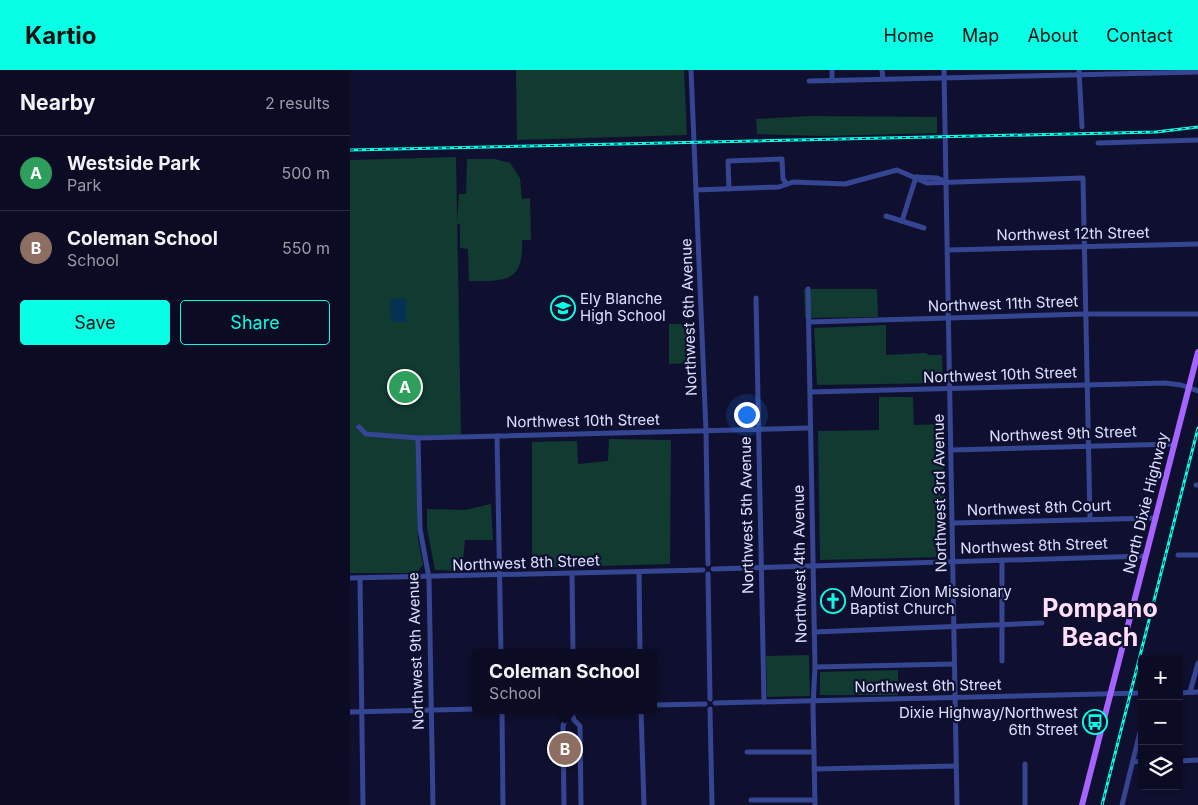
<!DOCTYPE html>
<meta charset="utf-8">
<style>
body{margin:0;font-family:Inter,sans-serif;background:#191a30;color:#f1f3f6}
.controls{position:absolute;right:15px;bottom:15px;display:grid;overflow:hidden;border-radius:5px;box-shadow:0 1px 4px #0004}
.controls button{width:45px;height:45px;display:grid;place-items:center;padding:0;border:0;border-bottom:1px solid #2b2c41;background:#0b0c23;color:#f1f3f6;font:25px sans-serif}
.you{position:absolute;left:396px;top:344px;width:18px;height:18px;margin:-12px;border:4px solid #fff;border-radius:50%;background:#1a73e8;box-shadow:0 0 0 8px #1a73e833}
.badge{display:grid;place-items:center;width:32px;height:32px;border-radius:50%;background:#09ffe5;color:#fff;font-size:16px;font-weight:700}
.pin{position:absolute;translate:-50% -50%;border:2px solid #fff;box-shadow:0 1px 5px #0006}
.popup{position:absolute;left:122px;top:579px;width:185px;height:65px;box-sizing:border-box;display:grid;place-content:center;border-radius:5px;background:#0b0c23;filter:drop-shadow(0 1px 4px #0005);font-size:16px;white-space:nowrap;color:#9a9ba6}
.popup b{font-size:19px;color:#f1f3f6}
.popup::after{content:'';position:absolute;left:50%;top:100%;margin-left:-10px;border:10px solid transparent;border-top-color:#0b0c23}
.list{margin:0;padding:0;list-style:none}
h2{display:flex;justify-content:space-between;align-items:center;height:65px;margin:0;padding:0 20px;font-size:21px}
h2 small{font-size:16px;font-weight:400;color:#9a9ba6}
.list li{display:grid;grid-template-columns:32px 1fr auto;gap:15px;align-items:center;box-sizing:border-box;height:75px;padding:0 20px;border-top:1px solid #2b2c41}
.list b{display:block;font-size:19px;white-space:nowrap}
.list p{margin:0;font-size:16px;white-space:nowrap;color:#9a9ba6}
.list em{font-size:16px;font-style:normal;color:#9a9ba6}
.actions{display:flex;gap:10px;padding:15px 20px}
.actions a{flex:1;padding:11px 0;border:1px solid #09ffe5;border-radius:5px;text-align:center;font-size:18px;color:#09ffe5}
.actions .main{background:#09ffe5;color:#111}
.icon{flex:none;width:28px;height:28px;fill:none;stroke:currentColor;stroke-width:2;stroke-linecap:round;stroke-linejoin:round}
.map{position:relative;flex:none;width:848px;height:735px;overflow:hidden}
header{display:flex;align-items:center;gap:30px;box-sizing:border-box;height:70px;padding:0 25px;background:#09ffe5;color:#111}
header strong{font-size:24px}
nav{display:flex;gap:28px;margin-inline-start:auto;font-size:18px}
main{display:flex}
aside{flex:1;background:#0b0c23}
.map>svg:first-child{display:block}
.green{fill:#113a30}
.water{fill:#053152}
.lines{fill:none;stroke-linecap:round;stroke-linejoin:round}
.minor{stroke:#354592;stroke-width:5}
.major{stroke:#a564ff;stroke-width:6}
.rail-casing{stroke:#09ffe5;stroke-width:3}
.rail{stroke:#0f102f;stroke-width:1;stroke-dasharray:4;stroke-linecap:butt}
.labels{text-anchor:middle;stroke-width:4.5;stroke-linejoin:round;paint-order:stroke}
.street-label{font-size:15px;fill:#dde0ff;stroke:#0f102f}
.poi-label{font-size:15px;fill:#dde0ff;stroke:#0f102f;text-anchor:start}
.town-label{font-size:25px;font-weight:bold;fill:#ffdffa;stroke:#0f102f}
</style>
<header>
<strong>Kartio</strong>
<nav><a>Home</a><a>Map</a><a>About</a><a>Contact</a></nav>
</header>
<main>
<aside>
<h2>Nearby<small>2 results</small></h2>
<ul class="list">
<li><span class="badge" style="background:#2e9e5b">A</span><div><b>Westside Park</b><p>Park</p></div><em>500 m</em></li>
<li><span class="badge" style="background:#8d6e63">B</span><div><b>Coleman School</b><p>School</p></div><em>550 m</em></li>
</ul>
<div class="actions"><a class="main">Save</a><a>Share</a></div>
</aside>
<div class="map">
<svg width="848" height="735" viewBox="0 0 848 735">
<rect width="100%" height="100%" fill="#0f102f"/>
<g class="green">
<polygon points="166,0 334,0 337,65 167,70"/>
<polygon points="460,46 587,47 587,63 474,66 407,64 406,49"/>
<polygon points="106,87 111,365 66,366 68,469 73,495 66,503 0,503 0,90"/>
<path d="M117 89H145L160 93 170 108 172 129 180 128 181 170H172C174 213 155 211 119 211L118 179 110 178V154H107L109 124H116Z"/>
<polygon points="454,219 527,219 528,247 455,248"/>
<polygon points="319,254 342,254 343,293 319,294"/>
<polygon points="536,255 536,285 576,283 578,285 592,285 593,313 467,315 464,258"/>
<polygon points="529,327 563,327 564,355 593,354 595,487 470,490 468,361 529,360"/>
<polygon points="259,369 321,370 320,494 182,498 182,372 227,371 228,394 258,391"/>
<polygon points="141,434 143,470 115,470 112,501 85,500 77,458 77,439 115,440"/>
<polygon points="459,585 460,626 417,627 416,586"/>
<polygon points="548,600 548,625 470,625 470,602"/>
</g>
<polygon class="water" points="56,228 56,252 41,252 40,229"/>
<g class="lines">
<g class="minor">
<polyline points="341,0 356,361 358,494"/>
<polyline points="482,0 482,11"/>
<polyline points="532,0 533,9"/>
<polyline points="594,0 607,735"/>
<polyline points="729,0 732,57"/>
<polyline points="459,11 848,2"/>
<polyline points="748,73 848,70"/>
<polyline points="566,107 587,108 595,111"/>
<polyline points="379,119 378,91 432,89 433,109 436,113"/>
<polyline points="346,120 429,117 443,112 495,114 547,100 577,113 733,108 740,449"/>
<polyline points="536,146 574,158"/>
<polyline points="552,151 566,107"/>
<polyline points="598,180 848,174"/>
<polyline points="458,219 465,597 463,636 465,735"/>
<polyline points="406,228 414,632"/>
<polyline points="459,252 735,244 848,244"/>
<polyline points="460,322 815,313 831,315 848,321"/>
<polyline points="9,357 16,364 68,368 460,358"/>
<polyline points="147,366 151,583"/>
<polyline points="68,368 70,459 79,508 83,735"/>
<polyline points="602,380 824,374"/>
<polyline points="846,415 848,415"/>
<polyline points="603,453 806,448"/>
<polyline points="828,485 848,485"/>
<polyline points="363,499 796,486"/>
<polyline points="289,502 290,583"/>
<polyline points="222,504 223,583"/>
<polyline points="358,504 360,629"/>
<polyline points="0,508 353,500"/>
<polyline points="10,508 13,735"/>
<polyline points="464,562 692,553"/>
<polyline points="652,591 652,490"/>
<polyline points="465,597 604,594"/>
<polyline points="840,622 848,593"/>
<polyline points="829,623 848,622"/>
<polyline points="365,633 792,623"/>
<polyline points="304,635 355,634"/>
<polyline points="360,639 362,735"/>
<polyline points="152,640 153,735"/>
<polyline points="221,640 224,650 230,656 231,735"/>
<polyline points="291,640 294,735"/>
<polyline points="0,642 126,639"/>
<polyline points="397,682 464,682"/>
<polyline points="829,691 848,690"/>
<polyline points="783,692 792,691"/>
<polyline points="675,694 675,735"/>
<polyline points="464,699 606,696"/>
<polyline points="401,730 465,730"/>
<polyline points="214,735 213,656 219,640"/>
<polyline points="772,735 792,654"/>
</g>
<polyline class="major" points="732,735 848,282"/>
<defs>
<g id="rail">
<polyline points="0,80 806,62 848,57"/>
<polyline points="752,735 848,358"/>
</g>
</defs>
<use href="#rail" class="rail-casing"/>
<use href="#rail" class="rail"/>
</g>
<defs>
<symbol id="school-ring" viewBox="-11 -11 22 22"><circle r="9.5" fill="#0f102f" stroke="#09ffe5" stroke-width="1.5"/><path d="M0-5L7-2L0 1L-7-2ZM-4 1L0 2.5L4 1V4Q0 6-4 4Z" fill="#09ffe5"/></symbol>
<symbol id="church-ring" viewBox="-11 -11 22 22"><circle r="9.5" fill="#0f102f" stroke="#09ffe5" stroke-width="1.5"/><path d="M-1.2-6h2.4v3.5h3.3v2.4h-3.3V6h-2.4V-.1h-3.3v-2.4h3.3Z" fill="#09ffe5"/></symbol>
<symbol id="bus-ring" viewBox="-11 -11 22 22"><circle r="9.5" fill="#0f102f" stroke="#09ffe5" stroke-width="1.5"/><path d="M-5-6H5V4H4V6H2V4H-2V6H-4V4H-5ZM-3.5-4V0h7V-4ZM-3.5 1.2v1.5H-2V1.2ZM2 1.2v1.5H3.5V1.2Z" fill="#09ffe5"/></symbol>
</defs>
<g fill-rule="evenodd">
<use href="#school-ring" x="199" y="224" width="28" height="28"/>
<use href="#church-ring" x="469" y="517" width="28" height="28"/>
<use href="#bus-ring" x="731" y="638" width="28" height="28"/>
</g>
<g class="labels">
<g class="street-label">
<text transform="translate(723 164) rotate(-1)" y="5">Northwest 12th Street</text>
<text transform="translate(653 234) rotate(-2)" y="5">Northwest 11th Street</text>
<text transform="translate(339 247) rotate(-92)" y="5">Northwest 6th Avenue</text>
<text transform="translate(650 305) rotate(-2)" y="5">Northwest 10th Street</text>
<text transform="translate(233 351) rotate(-1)" y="5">Northwest 10th Street</text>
<text transform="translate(713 364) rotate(-2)" y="5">Northwest 9th Street</text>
<text transform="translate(590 423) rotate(-91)" y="5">Northwest 3rd Avenue</text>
<text transform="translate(796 433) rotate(-76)" y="5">North Dixie Highway</text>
<text transform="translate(689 438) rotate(-2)" y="5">Northwest 8th Court</text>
<text transform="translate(397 445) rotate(-91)" y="5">Northwest 5th Avenue</text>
<text transform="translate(684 476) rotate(-2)" y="5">Northwest 8th Street</text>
<text transform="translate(176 493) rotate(-2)" y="5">Northwest 8th Street</text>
<text transform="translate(450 494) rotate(-91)" y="5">Northwest 4th Avenue</text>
<text transform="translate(66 581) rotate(-92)" y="5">Northwest 9th Avenue</text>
<text transform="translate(578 616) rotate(-1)" y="5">Northwest 6th Street</text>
</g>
<g class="poi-label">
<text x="230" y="234">Ely Blanche<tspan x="230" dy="17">High School</tspan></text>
<text x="500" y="527">Mount Zion Missionary<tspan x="500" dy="17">Baptist Church</tspan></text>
<text x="728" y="648" text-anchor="end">Dixie Highway/Northwest<tspan x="728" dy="17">6th Street</tspan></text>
</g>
<g class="town-label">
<text x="750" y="547">Pompano<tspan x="750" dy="29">Beach</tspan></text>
</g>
</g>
</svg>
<div class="controls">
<button>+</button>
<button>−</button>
<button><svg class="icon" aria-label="layers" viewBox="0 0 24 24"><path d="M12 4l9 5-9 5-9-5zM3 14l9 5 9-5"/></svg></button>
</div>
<div class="you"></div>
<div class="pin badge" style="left:55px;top:317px;background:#2e9e5b">A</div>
<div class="pin badge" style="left:215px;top:679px;background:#8d6e63">B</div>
<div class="popup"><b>Coleman School</b>School</div>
</div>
</main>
